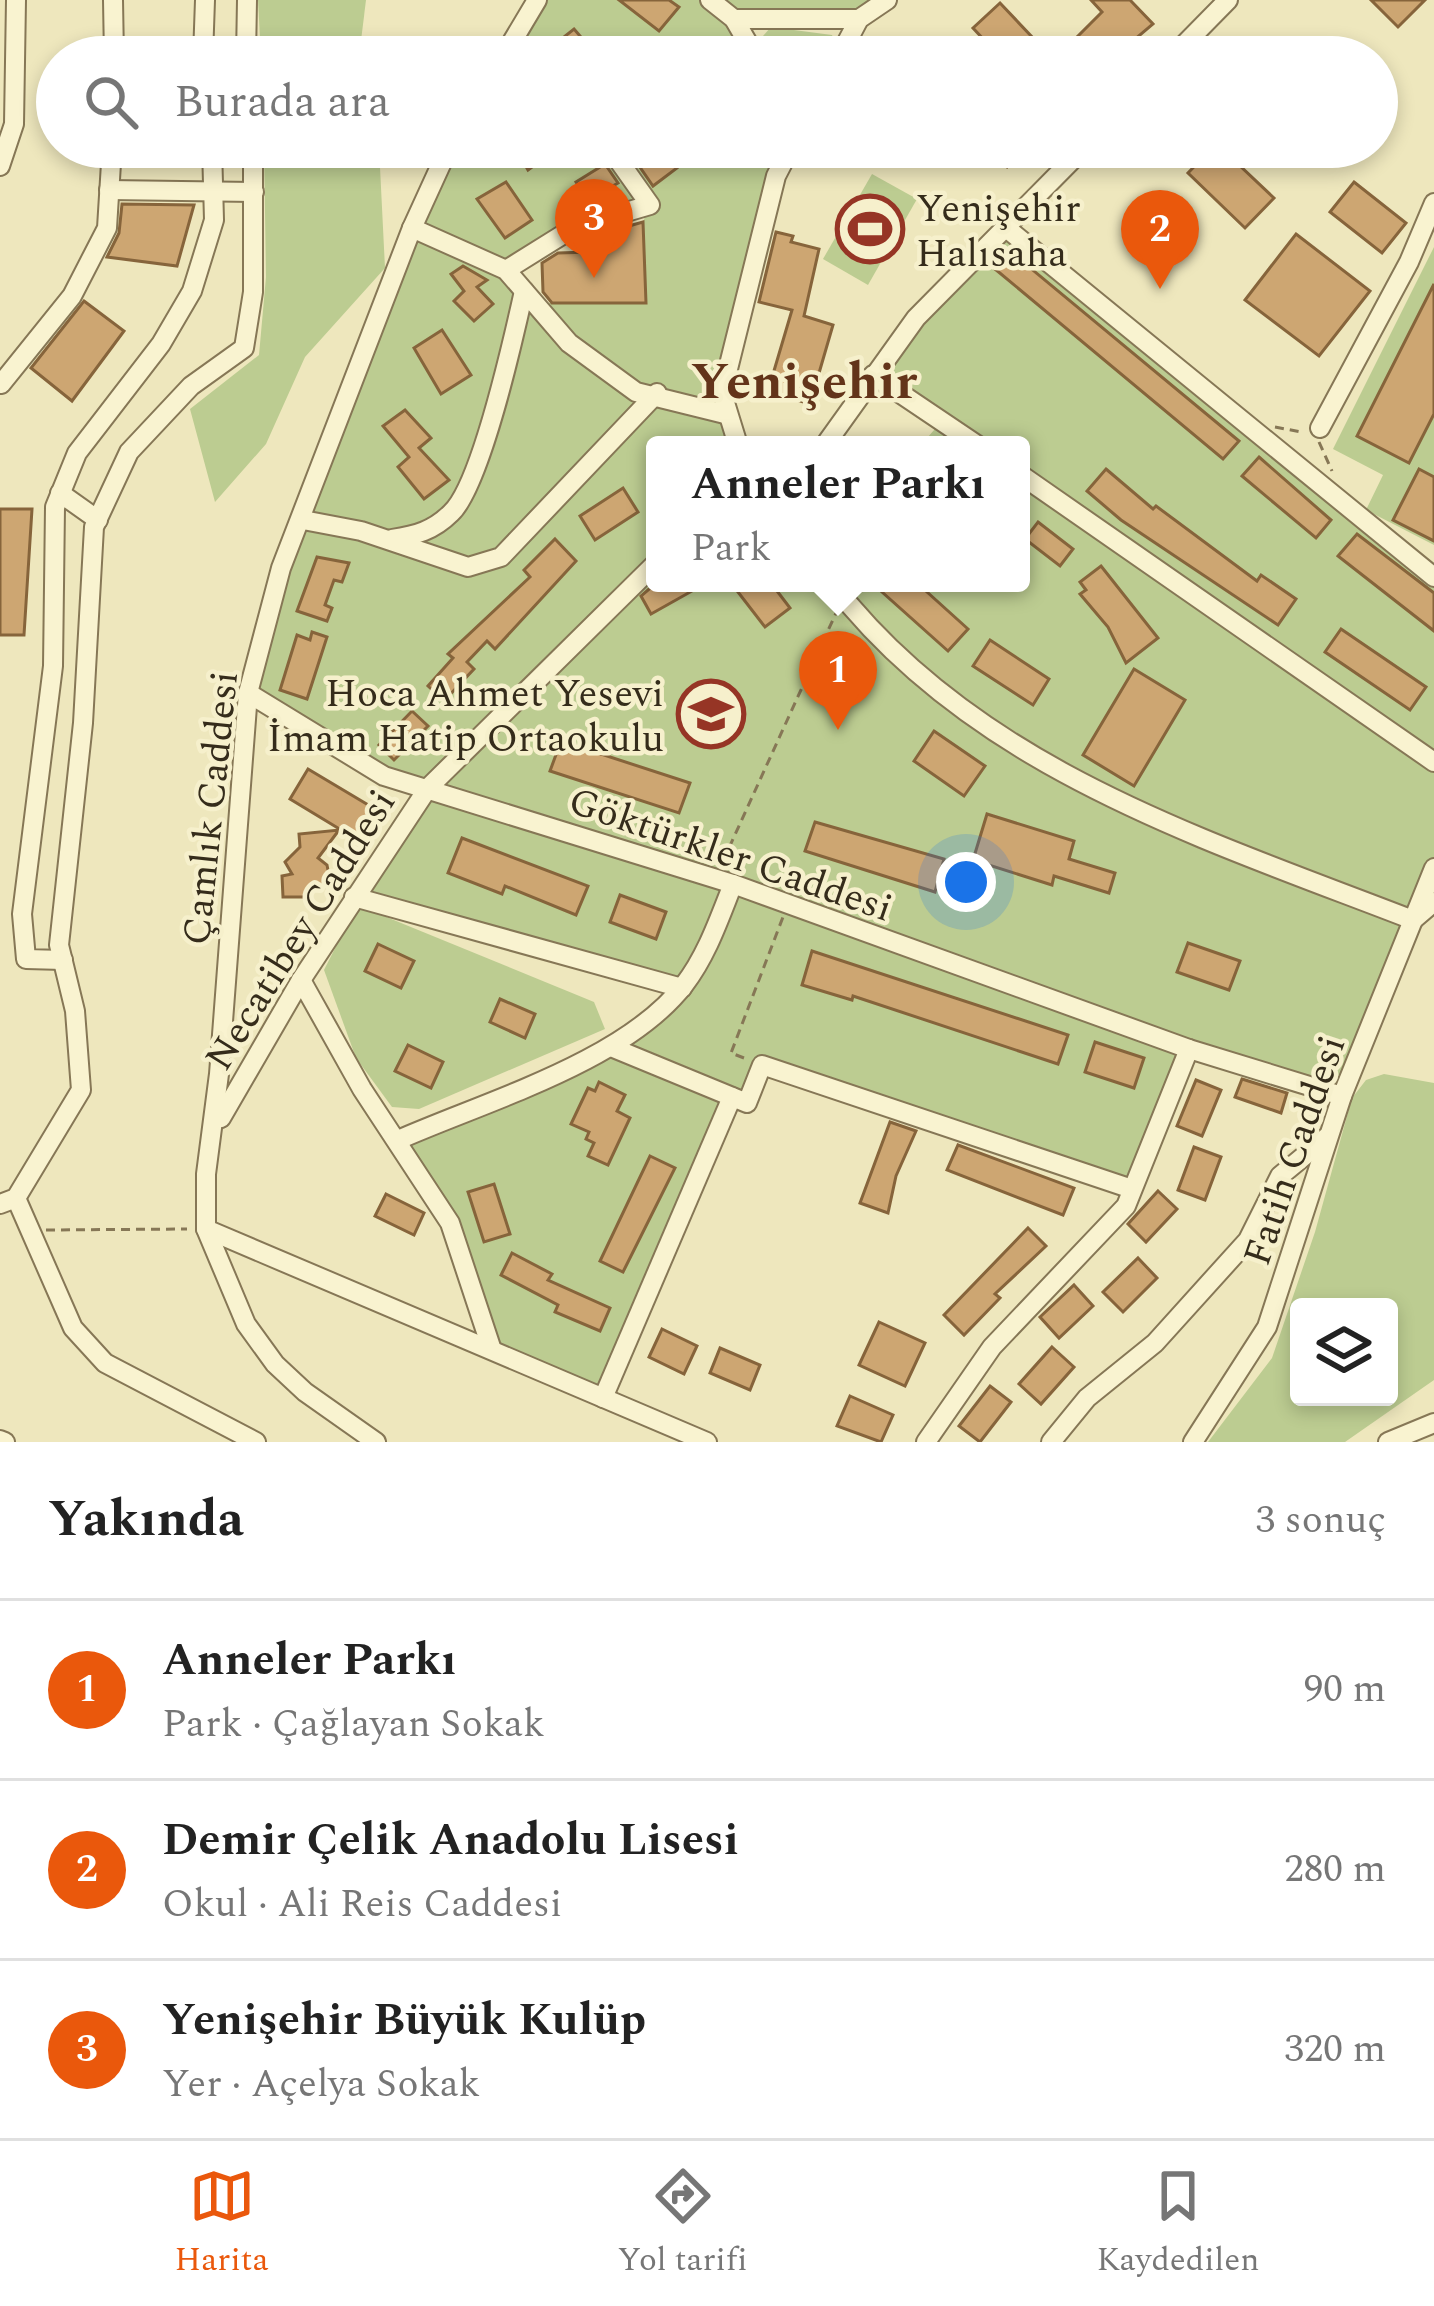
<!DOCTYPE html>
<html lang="tr">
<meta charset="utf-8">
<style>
body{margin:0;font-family:Spectral,serif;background:#f6f6f6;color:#222}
.controls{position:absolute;right:36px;bottom:36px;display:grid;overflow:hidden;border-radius:12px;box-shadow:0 6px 18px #0003}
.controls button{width:108px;height:108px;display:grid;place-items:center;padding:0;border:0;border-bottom:3px solid #e0e0e0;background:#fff;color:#222;font:60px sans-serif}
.you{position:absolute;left:966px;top:882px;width:42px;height:42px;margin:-30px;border:9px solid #fff;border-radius:50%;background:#1a73e8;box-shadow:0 0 0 18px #1a73e833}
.badge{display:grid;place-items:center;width:78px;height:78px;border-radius:50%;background:#ea580c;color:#fff;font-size:39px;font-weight:700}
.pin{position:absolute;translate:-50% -99px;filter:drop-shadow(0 3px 6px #0008)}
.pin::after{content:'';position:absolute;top:63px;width:42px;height:36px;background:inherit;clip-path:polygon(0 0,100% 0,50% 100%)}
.popup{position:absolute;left:646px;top:436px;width:384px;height:156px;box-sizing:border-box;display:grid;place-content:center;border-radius:12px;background:#fff;filter:drop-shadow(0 3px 9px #0005);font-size:39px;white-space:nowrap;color:#767676}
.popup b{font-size:45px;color:#222}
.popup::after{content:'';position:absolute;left:50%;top:100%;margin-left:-24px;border:24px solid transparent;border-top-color:#fff}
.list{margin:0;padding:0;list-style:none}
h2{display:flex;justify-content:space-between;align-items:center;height:156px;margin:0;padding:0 48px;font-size:51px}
h2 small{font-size:39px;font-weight:400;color:#767676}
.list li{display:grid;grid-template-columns:78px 1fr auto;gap:36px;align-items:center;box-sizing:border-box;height:180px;padding:0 48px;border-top:3px solid #e0e0e0}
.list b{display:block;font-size:45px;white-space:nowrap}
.list p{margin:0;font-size:39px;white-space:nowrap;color:#767676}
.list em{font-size:39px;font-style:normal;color:#767676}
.icon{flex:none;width:66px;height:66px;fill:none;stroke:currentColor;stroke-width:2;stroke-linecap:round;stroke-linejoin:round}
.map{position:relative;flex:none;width:1434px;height:1442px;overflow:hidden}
.search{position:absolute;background:#fff;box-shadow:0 6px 18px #0003;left:36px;right:36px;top:36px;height:132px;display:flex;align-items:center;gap:30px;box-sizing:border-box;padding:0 42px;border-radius:66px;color:#767676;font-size:45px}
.sheet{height:696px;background:#fff}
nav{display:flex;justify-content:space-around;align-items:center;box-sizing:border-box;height:168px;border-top:3px solid #e0e0e0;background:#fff;font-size:33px;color:#767676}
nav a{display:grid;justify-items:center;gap:6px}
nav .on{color:#ea580c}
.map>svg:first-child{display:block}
.green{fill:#bccc91;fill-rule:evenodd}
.building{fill:#cda672;stroke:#86643b;stroke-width:3}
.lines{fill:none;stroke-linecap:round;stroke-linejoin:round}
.minor-casing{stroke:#867756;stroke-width:22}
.path{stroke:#867756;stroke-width:3;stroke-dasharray:9 6;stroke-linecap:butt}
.minor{stroke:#f9f3d0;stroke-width:18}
.labels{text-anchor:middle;stroke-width:9;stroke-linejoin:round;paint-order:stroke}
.poi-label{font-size:39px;fill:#352c1b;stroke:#f6f0cc;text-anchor:start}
.street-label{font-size:39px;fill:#352c1b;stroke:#f6f0cc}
.district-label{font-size:51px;font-weight:bold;fill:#63341a;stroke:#f6f0cc}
</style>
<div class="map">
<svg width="1434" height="1442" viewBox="0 0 1434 1442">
<rect width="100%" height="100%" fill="#eee7bd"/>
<g class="green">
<polygon points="258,0 366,0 359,57 261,57"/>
<polygon points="537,0 887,0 859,19 735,19 756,57 503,57"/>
<polygon points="771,27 832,35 837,46 830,57 769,57 763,36"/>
<polygon points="264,147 379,147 385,268 305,357 266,444 215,502 190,409 259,355 266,277"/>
<path d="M449 147H777L776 176 722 393 738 445H655V583H1021V445H921L941 422 873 375 1005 227 1434 577V868L1342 1096 1189 1049 1132 1189 762 1066 747 1103 733 1097 603 1398 491 1347 450 1223 398 1140 611 1047 681 989 354 897 427 788 384 776 248 693 281 568ZM649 206 643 222 646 302 543 303 507 270 575 227Z"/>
<polygon points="872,174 917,199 868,285 823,259"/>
<polygon points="1434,247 1434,545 1366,510 1383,475 1333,449"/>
<polygon points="357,905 594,1002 605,1029 419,1109 392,1107 356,1058 324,970"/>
<path d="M1384 1074 1434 1083V1380L1345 1442H1208L1272 1358 1315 1232 1352 1098 1366 1080ZM1299 1307H1389V1397H1299Z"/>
</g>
<g class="building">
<polygon points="619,0 669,0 679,7 659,31"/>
<polygon points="1091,0 1130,0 1153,24 1114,57 1057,57 1102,12"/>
<polygon points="1371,0 1425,0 1398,27"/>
<polygon points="1000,3 1051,57 986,57 977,48 985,41 973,28"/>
<polygon points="574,29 598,57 556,57 550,48"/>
<polygon points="515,147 559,147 528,170"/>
<polygon points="626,147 663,147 677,168 653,186"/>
<polygon points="967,147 1023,147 1007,167 994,157 988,164"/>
<polygon points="1213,147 1220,147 1274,198 1245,228 1188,173"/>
<polygon points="605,164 618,183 611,187 616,195 593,208 576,182"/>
<polygon points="506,182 532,220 505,238 477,199"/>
<polygon points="1354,182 1406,223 1382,253 1330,212"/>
<polygon points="122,204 194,205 177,266 107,257 119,233"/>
<polygon points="643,222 646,303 552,303 543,292 542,263 558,253 590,252 590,237"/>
<polygon points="776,232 793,236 791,242 819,249 804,316 833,325 810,404 768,391 792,310 759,302"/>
<polygon points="1296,234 1370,291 1319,356 1245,300"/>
<polygon points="1011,252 1239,441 1223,459 995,269"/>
<polygon points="463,266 487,280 477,287 493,304 474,321 454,301 464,291 451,274"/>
<polygon points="1434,284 1434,414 1409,463 1357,436"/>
<polygon points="84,301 124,331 72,401 31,368"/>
<polygon points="442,330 471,375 441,394 414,348"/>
<polygon points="405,410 431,438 419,448 449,480 424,499 398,467 409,457 383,426"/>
<polygon points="1259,457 1331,520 1316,538 1242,476"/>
<polygon points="1106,469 1153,509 1156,506 1257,581 1261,575 1296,599 1278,625 1121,520 1087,491"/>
<polygon points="1419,469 1434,477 1434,541 1393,520"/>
<polygon points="623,488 638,512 595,540 580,516"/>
<polygon points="0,509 32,509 24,635 0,635"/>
<polygon points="1038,522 1073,549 1060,566 1025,539"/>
<polygon points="1357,534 1434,593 1434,631 1338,556"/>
<polygon points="555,539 576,561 495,649 487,641 467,662 474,669 444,701 428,686 453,658 448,654 530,577 524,570"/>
<polygon points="317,557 349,563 342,582 334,580 325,605 332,608 327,621 297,611"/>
<polygon points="1101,566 1158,638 1126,663 1108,627 1080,594 1086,590 1080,582"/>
<polygon points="656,583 688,583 692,591 651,614 641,596"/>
<polygon points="731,583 771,583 790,608 765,627"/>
<polygon points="872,583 917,583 968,629 948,651"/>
<polygon points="1341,629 1426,687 1410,710 1325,652"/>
<polygon points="312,632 327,637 307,699 280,690 297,635 310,640"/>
<polygon points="990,640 1049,679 1033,705 973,666"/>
<polygon points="1134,669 1185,700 1134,786 1083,755"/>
<polygon points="412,711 428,726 394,760 379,745"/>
<polygon points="934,731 985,766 964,796 914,761"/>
<polygon points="561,741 690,783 679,813 550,771"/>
<polygon points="308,769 375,809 356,839 290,799"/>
<polygon points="987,814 1074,841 1069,859 1115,873 1109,893 1054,876 1052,885 973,860"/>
<polygon points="815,822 944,859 935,892 805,851"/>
<polygon points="339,830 318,858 327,865 331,886 312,890 310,897 283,897 282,876 292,874 285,862 300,847 299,834"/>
<polygon points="462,838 588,886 576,915 505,886 502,894 448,873"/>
<polygon points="620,895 666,912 656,939 610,922"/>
<polygon points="1188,943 1240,961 1229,990 1177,972"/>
<polygon points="378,944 414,961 401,988 365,971"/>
<polygon points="812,951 1068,1035 1058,1064 853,996 852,1000 802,985"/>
<polygon points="500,999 535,1014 525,1038 490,1022"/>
<polygon points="1095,1042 1144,1058 1134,1088 1085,1072"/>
<polygon points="408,1045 443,1062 431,1088 395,1071"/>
<polygon points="1242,1079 1287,1093 1281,1113 1235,1097"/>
<polygon points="1196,1080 1221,1090 1202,1136 1177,1126"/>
<polygon points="599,1082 625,1095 617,1111 630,1118 608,1165 588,1156 594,1143 586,1139 589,1132 571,1124 588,1088 595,1091"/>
<polygon points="890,1122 916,1131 896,1176 888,1213 860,1203"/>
<polygon points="958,1145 1074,1188 1063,1215 947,1170"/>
<polygon points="1194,1147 1221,1157 1205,1200 1178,1190"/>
<polygon points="650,1156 675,1168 623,1272 600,1261"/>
<polygon points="494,1184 510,1234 484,1242 468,1192"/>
<polygon points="1158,1191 1177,1209 1146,1242 1128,1224"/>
<polygon points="386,1194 424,1213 414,1235 375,1216"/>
<polygon points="1028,1228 1046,1246 995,1294 1000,1298 964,1335 944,1315"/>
<polygon points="512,1253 552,1274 548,1280 610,1308 600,1331 555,1312 558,1305 501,1275"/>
<polygon points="1138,1258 1157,1278 1123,1312 1103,1292"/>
<polygon points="1074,1285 1093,1306 1059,1338 1040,1317"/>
<polygon points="879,1322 925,1343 905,1386 859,1365"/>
<polygon points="662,1329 697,1346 684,1374 649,1357"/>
<polygon points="1052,1347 1074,1367 1041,1404 1019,1384"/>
<polygon points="720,1348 760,1365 750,1390 710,1373"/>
<polygon points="990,1386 1011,1402 980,1442 959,1426"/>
<polygon points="850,1396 893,1415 881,1442 837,1426"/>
</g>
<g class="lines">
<defs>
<g id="minor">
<polyline points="113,0 114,57"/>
<polyline points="710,0 734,19 756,57"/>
<polyline points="734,19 859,19"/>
<polyline points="203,57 205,0"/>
<polyline points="246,57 247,0"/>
<polyline points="503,57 537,0"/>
<polyline points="839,57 859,19 887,0"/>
<polyline points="1172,57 1228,0"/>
<polyline points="0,166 14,124 16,0"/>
<polyline points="109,190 254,192"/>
<polyline points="1005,227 1434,577"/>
<polyline points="412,228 506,270 569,343 636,392 725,414"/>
<polyline points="506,270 575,227 650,205 609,147"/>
<polyline points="873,375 977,445"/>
<polyline points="1,384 72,296 107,228 112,147"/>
<polyline points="1320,428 1409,262 1434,203"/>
<polyline points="738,445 722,393 776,176 791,147"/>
<polyline points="825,445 916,318 1085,147"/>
<polyline points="1021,475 1434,762"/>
<polyline points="60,493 98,520"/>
<polyline points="303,520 361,531 468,567 501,557 657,393"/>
<path d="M392 539C416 535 433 531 451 513 481 485 514 336 524 291"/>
<path d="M832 583C974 768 1204 839 1413 920L1434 902"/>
<polyline points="248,693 384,776 733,884 1189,1049 1342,1096"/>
<polyline points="354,897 682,988"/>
<polyline points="63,960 26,959 22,914 53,666 55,507 77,453 161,344 192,291 214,220 212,147"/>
<polyline points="301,980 362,1089 450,1223 491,1347"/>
<polyline points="611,1047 747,1103 762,1065 1132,1189"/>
<polyline points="221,1118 301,980 428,788 655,564"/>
<path d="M398 1140C486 1101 624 1062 684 985 707 955 719 919 733 884"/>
<polyline points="16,1198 73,1328 105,1363 256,1442"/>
<polyline points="0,1204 16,1198 81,1090 75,1011 59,945 83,723 94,527 129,452 191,386 244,348 253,292 253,147"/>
<polyline points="206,1229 707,1442"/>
<polyline points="603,1398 732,1097"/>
<polyline points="0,1440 5,1442"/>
<polyline points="376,1442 305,1392 275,1364 246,1324 206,1229 206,1174 219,1074 248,693 281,568 412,228 449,147"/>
<polyline points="926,1442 992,1347 1126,1206 1189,1049"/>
<polyline points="1051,1442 1087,1398 1155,1343 1248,1240 1280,1176 1327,1137"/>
<polyline points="1193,1442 1267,1327 1342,1096 1434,868"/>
<polyline points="1388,1442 1434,1423"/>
</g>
</defs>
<use href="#minor" class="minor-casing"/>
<g class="path">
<polyline points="1275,427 1301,432"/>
<polyline points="1319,442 1332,471"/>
<polyline points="723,861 836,613"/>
<polyline points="744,1058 731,1053 783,917"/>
<polyline points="46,1230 187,1229"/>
</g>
<use href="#minor" class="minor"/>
</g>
<defs>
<symbol id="stadium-ring" viewBox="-11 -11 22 22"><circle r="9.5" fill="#f6f0cc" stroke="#963525" stroke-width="1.5"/><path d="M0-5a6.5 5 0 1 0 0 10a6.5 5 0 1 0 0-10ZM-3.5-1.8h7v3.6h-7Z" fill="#963525"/></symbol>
<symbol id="school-ring" viewBox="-11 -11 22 22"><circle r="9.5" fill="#f6f0cc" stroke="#963525" stroke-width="1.5"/><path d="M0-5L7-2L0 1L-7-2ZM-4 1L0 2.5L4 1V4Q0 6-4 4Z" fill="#963525"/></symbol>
</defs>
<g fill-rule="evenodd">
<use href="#stadium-ring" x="832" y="191" width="76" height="76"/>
<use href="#school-ring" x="673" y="676" width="76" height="76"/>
</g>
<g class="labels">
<g class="poi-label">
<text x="916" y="221">Yenişehir<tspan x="916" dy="45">Halısaha</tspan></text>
<text x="664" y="706" text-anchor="end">Hoca Ahmet Yesevi<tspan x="664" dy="45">İmam Hatip Ortaokulu</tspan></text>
</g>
<g class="street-label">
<text transform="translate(209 808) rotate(-84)" y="14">Çamlık Caddesi</text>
<text transform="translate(731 853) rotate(19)" y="14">Göktürkler Caddesi</text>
<text transform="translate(299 929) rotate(-58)" y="14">Necatibey Caddesi</text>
<text transform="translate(1293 1150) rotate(-71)" y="14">Fatih Caddesi</text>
</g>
<g class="district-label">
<text x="804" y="398">Yenişehir</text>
</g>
</g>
</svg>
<div class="controls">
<button><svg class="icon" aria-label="layers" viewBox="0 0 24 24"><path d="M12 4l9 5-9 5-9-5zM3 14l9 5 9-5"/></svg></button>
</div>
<div class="you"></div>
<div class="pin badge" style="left:838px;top:730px">1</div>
<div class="popup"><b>Anneler Parkı</b>Park</div>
<div class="pin badge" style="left:1160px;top:289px">2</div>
<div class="pin badge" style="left:594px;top:278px">3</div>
<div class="search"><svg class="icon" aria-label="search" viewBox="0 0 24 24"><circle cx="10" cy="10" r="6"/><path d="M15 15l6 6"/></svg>Burada ara</div>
</div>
<section class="sheet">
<h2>Yakında<small>3 sonuç</small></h2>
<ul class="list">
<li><span class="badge">1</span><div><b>Anneler Parkı</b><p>Park · Çağlayan Sokak</p></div><em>90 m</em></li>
<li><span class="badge">2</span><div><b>Demir Çelik Anadolu Lisesi</b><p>Okul · Ali Reis Caddesi</p></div><em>280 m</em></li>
<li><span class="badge">3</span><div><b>Yenişehir Büyük Kulüp</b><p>Yer · Açelya Sokak</p></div><em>320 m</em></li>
</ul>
</section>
<nav>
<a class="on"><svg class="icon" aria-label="map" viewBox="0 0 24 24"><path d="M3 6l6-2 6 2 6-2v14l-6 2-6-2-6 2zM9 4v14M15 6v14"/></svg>Harita</a>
<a><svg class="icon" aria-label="directions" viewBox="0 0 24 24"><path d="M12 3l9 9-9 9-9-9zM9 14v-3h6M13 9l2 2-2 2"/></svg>Yol tarifi</a>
<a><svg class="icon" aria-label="saved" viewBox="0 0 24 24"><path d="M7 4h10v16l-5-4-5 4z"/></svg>Kaydedilen</a>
</nav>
